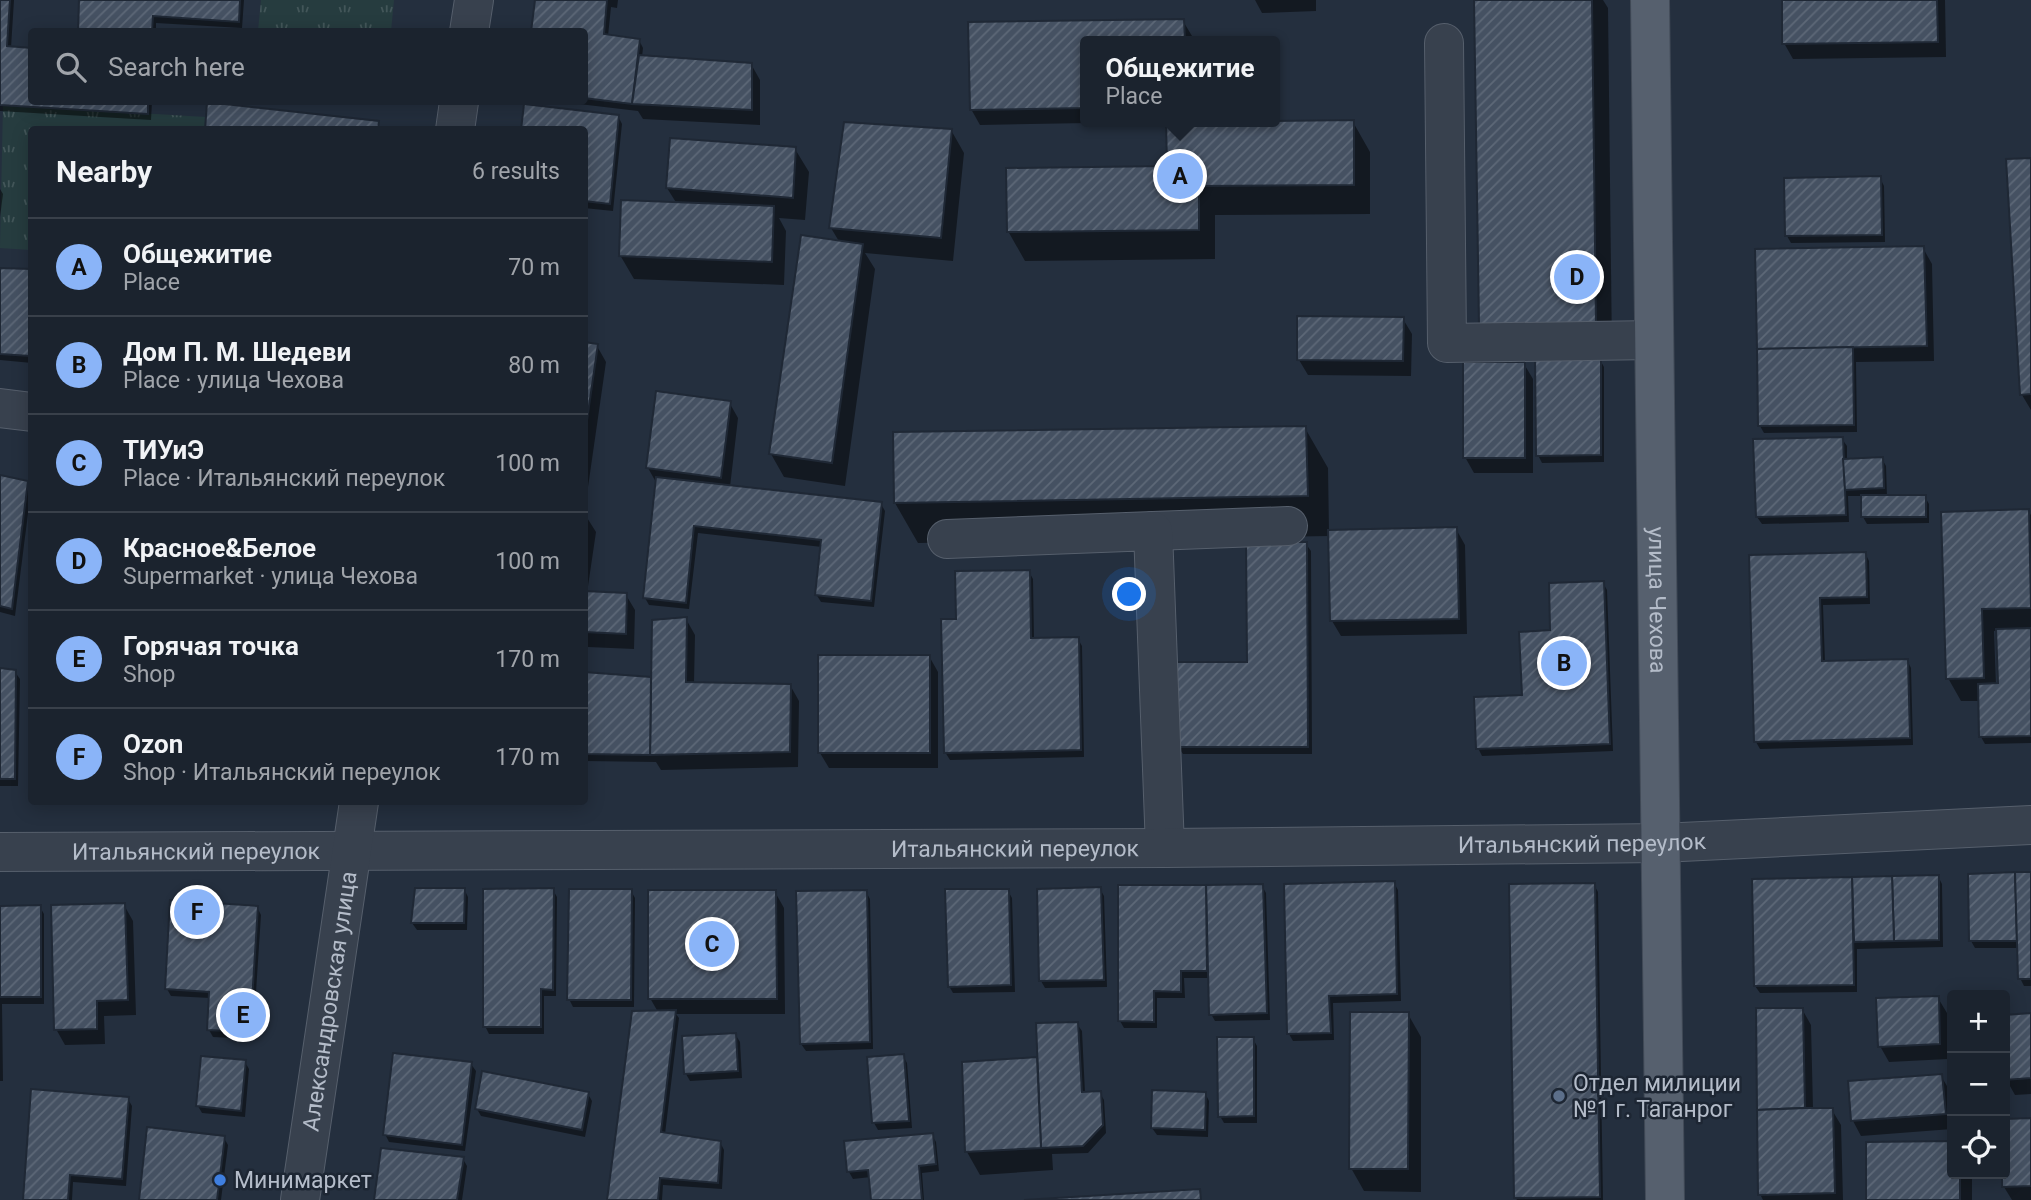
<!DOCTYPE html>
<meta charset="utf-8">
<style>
body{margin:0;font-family:Roboto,sans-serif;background:#242b36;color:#f1f3f6}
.controls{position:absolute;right:21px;bottom:21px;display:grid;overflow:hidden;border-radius:7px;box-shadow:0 4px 18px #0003}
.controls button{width:63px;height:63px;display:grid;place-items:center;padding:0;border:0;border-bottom:2px solid #39404a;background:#1b232e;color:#f1f3f6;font:35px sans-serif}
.you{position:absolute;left:1130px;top:595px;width:24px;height:24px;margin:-18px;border:5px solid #fff;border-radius:50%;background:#1a73e8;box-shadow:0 0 0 10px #1a73e833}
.badge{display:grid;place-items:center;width:46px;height:46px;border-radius:50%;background:#8ab4f8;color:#111;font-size:23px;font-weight:700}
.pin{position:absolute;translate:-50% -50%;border:4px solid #fff;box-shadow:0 2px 7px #0006}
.popup{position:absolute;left:1080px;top:36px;width:200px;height:91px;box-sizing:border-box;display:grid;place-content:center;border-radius:7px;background:#1b232e;filter:drop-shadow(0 2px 5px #0005);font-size:23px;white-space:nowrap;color:#a0a4aa}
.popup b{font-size:26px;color:#f1f3f6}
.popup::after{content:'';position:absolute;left:50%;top:100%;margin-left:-14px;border:14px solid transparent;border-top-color:#1b232e}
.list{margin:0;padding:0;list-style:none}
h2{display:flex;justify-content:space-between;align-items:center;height:91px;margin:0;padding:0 28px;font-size:30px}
h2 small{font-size:23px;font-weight:400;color:#a0a4aa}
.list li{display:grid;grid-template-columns:46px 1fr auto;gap:21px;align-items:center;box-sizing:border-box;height:98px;padding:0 28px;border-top:2px solid #39404a}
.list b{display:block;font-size:26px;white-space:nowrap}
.list p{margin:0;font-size:23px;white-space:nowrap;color:#a0a4aa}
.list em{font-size:23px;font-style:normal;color:#a0a4aa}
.icon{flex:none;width:38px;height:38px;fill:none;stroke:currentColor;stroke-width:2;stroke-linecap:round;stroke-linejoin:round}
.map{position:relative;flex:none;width:2031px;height:1200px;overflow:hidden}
.search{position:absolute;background:#1b232e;box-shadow:0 4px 18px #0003;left:28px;top:28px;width:560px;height:77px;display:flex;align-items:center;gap:18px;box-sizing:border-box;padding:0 24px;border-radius:7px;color:#a0a4aa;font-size:26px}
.panel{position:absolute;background:#1b232e;box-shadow:0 4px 18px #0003;left:28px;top:126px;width:560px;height:679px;border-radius:7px}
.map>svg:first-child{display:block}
.grass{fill:url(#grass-tufts)}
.shadow{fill:#0007;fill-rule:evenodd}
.building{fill:url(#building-hatch);stroke:#1f2835;stroke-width:2}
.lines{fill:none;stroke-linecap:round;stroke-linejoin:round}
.minor-casing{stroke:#565f6c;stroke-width:40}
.major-casing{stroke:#414a57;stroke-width:40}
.minor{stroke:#38414e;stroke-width:38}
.major{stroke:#56606e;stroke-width:38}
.service-dot{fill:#5c6f8a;stroke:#1d2633;stroke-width:2.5}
.shop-dot{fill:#3f7fe0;stroke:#1d2633;stroke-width:2.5}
.labels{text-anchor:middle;stroke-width:5;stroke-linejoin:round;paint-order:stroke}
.street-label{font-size:23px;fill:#b4bcc9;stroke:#1d2633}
.poi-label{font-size:23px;fill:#b4bcc9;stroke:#1d2633;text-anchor:start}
</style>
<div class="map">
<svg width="2031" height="1200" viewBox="0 0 2031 1200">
<defs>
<pattern id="grass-tufts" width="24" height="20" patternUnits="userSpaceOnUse" patternTransform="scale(1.75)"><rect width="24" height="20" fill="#263c3f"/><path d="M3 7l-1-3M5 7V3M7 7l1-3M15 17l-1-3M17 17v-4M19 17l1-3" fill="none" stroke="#435659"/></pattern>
<pattern id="building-hatch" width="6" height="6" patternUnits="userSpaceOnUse" patternTransform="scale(1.75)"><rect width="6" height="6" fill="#455162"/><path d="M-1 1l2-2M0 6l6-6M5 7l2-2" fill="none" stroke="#5d6877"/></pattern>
</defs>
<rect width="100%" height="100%" fill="#242f3e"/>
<g class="grass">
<polygon points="261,0 394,0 391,31 258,31"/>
<polygon points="3,105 206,117 205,129 32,130 31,250 0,248"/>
</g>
<g class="shadow">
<polygon points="0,0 14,0 11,48 32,102 152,102 151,120 0,111"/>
<polygon points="81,0 244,0 242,28 156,23 156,32 79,32"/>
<polygon points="537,0 618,0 617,8 611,7 608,36 639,40 643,48 642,57 751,64 760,80 760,125 643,119 638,111 562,102 584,102 584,32"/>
<polygon points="1255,0 1316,0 1316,11 1262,13"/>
<polygon points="1476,0 1603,0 1608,8 1612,353 1498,355"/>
<polygon points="1783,0 1945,0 1946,57 1793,59 1784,43"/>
<polygon points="1183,21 1192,36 1192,41 1086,41 1086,122 1147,122 980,125 971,109 970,24"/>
<polygon points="618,116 622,124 613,211 584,208 584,130"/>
<polygon points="1168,122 1353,122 1370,152 1370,214 1215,215 1215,259 1025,261 1008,231 1169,168"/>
<polygon points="951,130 964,153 953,261 865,253 875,269 845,486 784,477 771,454 840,243 831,228"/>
<polygon points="795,149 809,172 805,220 779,218 786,231 784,285 634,279 620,255 677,204 667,188"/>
<polygon points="2031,159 2031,410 2022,395"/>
<polygon points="1880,178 1884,186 1885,242 1791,243 1787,236"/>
<polygon points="0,189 3,194 0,217"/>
<polygon points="1923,248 1932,264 1934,361 1856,362 1857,432 1764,433 1760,426"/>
<polygon points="0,270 32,271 32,363 0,360"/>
<polygon points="1403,319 1412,334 1411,376 1308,375 1299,360"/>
<polygon points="584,344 597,346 606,362 587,494 584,493"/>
<polygon points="1600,360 1604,367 1604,462 1542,463 1538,455"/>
<polygon points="1524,364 1533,379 1533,473 1474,473 1465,457"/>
<polygon points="729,402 738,418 730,487 881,504 885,511 874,607 821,602 816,594 822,547 698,533 689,609 649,605 645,598 657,484 648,468"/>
<polygon points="1305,428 1328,468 1329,532 1456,529 1465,545 1467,634 1341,636 1332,621 1330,536 918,543 895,503"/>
<polygon points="1842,439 1847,446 1847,460 1882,459 1886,466 1887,497 1925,497 1929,504 1929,523 1867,524 1863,517 1863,496 1848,496 1849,522 1762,524 1757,517"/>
<polygon points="0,477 27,482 31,490 15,616 0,612"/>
<path d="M2028 511 2031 515V743L1985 744 1981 737 1980 701H1961L1948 678ZM1994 631H1998L2000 685H1996Z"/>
<polygon points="584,513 596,532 587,593 626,595 635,610 634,649 588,647 584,641"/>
<polygon points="1306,544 1311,551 1312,754 1183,754 1178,747 1249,664"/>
<polygon points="1865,553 1869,561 1870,604 1823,605 1825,663 1907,660 1911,668 1913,745 1760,749 1756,742 1751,557"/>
<polygon points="1029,572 1033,579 1034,639 1078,639 1082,646 1084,757 950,760 945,752 958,620"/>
<polygon points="1603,583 1607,590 1613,751 1482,756 1478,748 1524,697 1552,632"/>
<polygon points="686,619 695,635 694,683 790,685 799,701 798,767 661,770 656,762 584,761 584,674 649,678 653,684"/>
<polygon points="929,656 938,672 938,768 829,768 820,753"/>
<polygon points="0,670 15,672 20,679 18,786 0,786"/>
<polygon points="2031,874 2031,986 2024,986 2020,978 2019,948 1975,948 1971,941"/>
<polygon points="1938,876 1942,884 1943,947 1857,949 1857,992 1760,993 1755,986 1754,880"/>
<polygon points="1394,883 1398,890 1401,1001 1333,1003 1334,1040 1293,1041 1289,1034"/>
<polygon points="1594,885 1598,892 1603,1200 1517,1200 1515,1197"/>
<polygon points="1262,886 1266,893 1270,1020 1215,1021 1211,1014 1209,978 1184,978 1185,998 1157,998 1157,1028 1124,1028 1120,1021 1120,887"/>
<polygon points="464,889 468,897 467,930 417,930 412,923"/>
<polygon points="1100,889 1104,896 1107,987 1045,988 1041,981"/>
<polygon points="553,890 557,897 556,996 544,996 544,1034 489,1034 485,1026"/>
<polygon points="631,891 635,898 634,1007 573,1007 569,999"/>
<polygon points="1008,891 1012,898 1015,992 953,993 949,986"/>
<polygon points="775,892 784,908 785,1014 676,1014 679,1018 665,1134 720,1142 724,1150 722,1189 663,1185 662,1200 609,1200 658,1012 650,998"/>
<polygon points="866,892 870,899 873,1049 806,1051 801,1044"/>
<polygon points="124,905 133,921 136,1015 104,1016 105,1044 65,1045 56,1029"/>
<polygon points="0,907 40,907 44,914 44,1004 2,1004 3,1081 0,1081"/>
<polygon points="257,907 261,915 253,1039 213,1037 209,1030 210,998 171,996 167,989"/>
<polygon points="1938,998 1947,1013 1948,1059 1889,1062 1880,1046"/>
<polygon points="1802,1009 1811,1025 1813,1109 1832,1110 1841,1125 1843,1200 1763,1200 1760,1194"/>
<polygon points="1408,1014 1421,1037 1421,1192 1364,1191 1351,1168"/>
<polygon points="2030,1015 2031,1094 2015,1095 2006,1079 2005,1017"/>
<polygon points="1077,1024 1082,1031 1085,1093 1100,1093 1104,1100 1106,1133 1088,1153 1052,1154 1053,1170 980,1175 967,1152 964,1064 1036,1059 1039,1065"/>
<polygon points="735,1034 740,1042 742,1078 690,1081 686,1074"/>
<polygon points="1253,1039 1257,1046 1257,1123 1224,1123 1220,1116"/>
<polygon points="903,1056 907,1063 912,1128 878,1130 874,1123"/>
<polygon points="245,1062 249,1069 245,1117 202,1113 198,1106"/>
<polygon points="471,1064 476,1071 465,1151 389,1142 385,1134"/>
<polygon points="1941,1076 1950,1091 1952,1129 1861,1136 1853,1121"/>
<polygon points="1205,1093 1209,1101 1208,1137 1157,1135 1152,1128"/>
<polygon points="588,1094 592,1101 585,1137 481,1116 477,1109"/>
<polygon points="128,1099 132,1106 126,1186 73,1182 72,1200 24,1200"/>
<polygon points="2031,1120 2031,1200 2012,1200 2004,1187 2005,1121"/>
<polygon points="932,1135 936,1142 939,1171 922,1173 924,1200 873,1200 871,1177 853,1179 849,1172"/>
<polygon points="224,1138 228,1145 221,1200 141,1200"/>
<polygon points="1952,1143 1952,1174 1972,1174 1972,1200 1868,1200 1868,1144"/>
<polygon points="463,1159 467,1166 462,1200 376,1200"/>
</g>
<g class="building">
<polygon points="0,0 10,0 7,46 32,48 32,102 148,102 148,114 0,105"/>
<polygon points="79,0 240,0 239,22 153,16 152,32 78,32"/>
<polygon points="535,0 607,0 604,34 640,39 632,104 584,98 584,32 531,32"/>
<polygon points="1474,0 1592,0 1596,324 1479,325"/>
<polygon points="1782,0 1937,0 1938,42 1782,44"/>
<polygon points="1184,19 1185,41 1086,41 1086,108 970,110 968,22"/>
<polygon points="639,55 752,63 752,110 632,104"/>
<polygon points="207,102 379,121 378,130 205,130"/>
<polygon points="524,104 619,115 610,204 584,201 584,130 521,130"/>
<polygon points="1354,120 1354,185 1199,186 1199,230 1007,232 1006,168 1167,166 1166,122"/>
<polygon points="844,122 952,129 941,238 829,228"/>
<polygon points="670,138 796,147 793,198 666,188"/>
<polygon points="2031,158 2031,394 2020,395 2006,159"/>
<polygon points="1881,176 1882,235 1785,236 1784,178"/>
<polygon points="621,200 774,206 772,262 619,256"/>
<polygon points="801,235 863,244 832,463 769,454"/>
<polygon points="1924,246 1927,346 1757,349 1755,249"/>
<polygon points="0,268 32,269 30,356 0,354"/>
<polygon points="1297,316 1404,317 1403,361 1297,360"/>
<polygon points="584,342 598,344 584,441"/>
<polygon points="1853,347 1854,425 1758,426 1757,349"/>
<polygon points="1535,358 1601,358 1601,455 1536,456"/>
<rect x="1463" y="362" width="62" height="96"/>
<polygon points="656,391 731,401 721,478 646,468"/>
<polygon points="1306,426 1308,496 894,503 893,432"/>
<polygon points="1843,437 1846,515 1756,517 1753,439"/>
<polygon points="1883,457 1884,488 1845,490 1843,459"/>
<polygon points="0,475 28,481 12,609 0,606"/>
<polygon points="656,477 882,502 871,601 815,595 821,540 694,526 686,603 643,598"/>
<rect x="1861" y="495" width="65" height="22"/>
<polygon points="2029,509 2031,608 1982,609 1984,678 1946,679 1941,512"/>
<polygon points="1457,527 1459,619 1330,621 1328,530"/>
<polygon points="1246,542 1307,542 1308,747 1177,747 1176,662 1247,662"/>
<polygon points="1866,552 1867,597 1820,598 1822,661 1908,659 1910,738 1754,742 1749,555"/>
<polygon points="1030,570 1031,638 1079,637 1081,750 944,753 941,619 956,619 955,571"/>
<polygon points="1604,581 1610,744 1476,749 1474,697 1522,695 1519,632 1550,630 1549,583"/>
<polygon points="584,591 627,593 626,634 584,632"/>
<polygon points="687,617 686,682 791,684 790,752 650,755 652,620"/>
<polygon points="2031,628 2031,736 1979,737 1978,684 1998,683 1996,629"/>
<rect x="818" y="655" width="112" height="98"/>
<polygon points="0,668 16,670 15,779 0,779"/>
<polygon points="584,672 651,677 650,755 584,754"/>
<polygon points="2015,872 2017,941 1969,941 1968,874"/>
<polygon points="2015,872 2031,872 2031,979 2018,979"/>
<polygon points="1939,875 1939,940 1894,941 1892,876"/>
<polygon points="1892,876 1894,941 1854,942 1852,877"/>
<polygon points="1852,877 1854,985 1754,986 1752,879"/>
<polygon points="1395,881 1397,994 1329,996 1331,1033 1287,1034 1284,884"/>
<polygon points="1595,883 1600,1197 1514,1198 1509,884"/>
<polygon points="1263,884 1267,1013 1209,1015 1206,885"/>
<polygon points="1118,885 1206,885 1207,971 1181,971 1181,992 1154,991 1154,1022 1118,1021"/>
<polygon points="1101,887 1104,980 1039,981 1037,889"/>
<polygon points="415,888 465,888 464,923 411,923"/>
<polygon points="554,888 553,990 541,989 541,1027 483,1027 483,889"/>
<polygon points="569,889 632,889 631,1000 567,1000"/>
<polygon points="945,889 1009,889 1011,985 948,987"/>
<polygon points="648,890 776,890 777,999 648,999"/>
<polygon points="867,890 870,1042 800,1044 796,891"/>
<polygon points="170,900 258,906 250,1032 207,1030 209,992 165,989"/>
<polygon points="125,903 128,1000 97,1001 97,1029 54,1030 51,905"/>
<polygon points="41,905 41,997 0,997 0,906"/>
<polygon points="1939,996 1940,1044 1878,1047 1876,998"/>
<polygon points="1756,1008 1803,1008 1805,1108 1757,1110"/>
<polygon points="676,1010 661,1132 721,1141 718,1183 660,1178 658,1200 607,1200 632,1011"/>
<polygon points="1350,1012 1409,1012 1408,1169 1349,1169"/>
<polygon points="2031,1013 2031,1078 2005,1080 2005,1015"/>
<polygon points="1078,1022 1082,1092 1101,1091 1103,1125 1083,1146 1041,1148 1036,1023"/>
<polygon points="736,1033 738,1071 684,1074 682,1036"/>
<polygon points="1217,1037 1254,1037 1254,1116 1218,1117"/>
<polygon points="393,1053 472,1062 462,1145 383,1135"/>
<polygon points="904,1054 909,1121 872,1123 867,1057"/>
<polygon points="201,1056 246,1060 241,1111 196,1106"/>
<polygon points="1037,1057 1041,1148 965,1152 962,1062"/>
<polygon points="482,1071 589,1092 582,1130 475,1109"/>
<polygon points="1942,1074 1946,1114 1851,1121 1848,1081"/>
<polygon points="31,1089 129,1097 122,1179 70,1175 68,1200 23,1200"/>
<polygon points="1152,1090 1206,1092 1205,1130 1151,1128"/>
<polygon points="1805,1108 1833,1108 1835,1193 1758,1195 1757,1110"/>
<polygon points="2031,1118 2031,1186 2002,1187 2002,1174 2005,1174 2005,1119"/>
<polygon points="147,1127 225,1136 217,1200 139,1200"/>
<polygon points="933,1133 936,1164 919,1166 922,1200 871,1200 868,1170 847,1172 844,1141"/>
<polygon points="1952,1141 1952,1174 1960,1174 1960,1200 1866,1200 1866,1142"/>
<polygon points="381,1148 464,1157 457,1200 374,1200"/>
<polygon points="1200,1189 1201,1200 1024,1200"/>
</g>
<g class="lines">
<defs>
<g id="minor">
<polyline points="469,32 474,0"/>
<polyline points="1444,43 1447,343 1653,340"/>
<polyline points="455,130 459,102"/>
<polyline points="0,408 32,412"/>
<polyline points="1153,531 1288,526"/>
<polyline points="947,539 1153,531 1165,848"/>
<path id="s1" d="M0 852 1165 848 1661 843 2031 825"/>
<path id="s2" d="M300 1200 359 802"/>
</g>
<g id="major">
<path id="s3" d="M1650 0 1665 1200"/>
</g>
</defs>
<use href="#minor" class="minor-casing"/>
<use href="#major" class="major-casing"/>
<use href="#minor" class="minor"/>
<use href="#major" class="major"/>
</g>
<circle class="service-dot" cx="1559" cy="1096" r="7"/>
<circle class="shop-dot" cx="220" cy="1180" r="7"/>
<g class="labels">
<g class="street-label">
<text dy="8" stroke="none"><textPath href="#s3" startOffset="600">улица Чехова</textPath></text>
<text dy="8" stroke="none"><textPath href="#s1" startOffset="1582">Итальянский переулок</textPath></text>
<text dy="8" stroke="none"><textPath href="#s1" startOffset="1015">Итальянский переулок</textPath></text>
<text dy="8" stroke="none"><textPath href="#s1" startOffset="196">Итальянский переулок</textPath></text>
<text dy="8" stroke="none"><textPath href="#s2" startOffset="201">Александровская улица</textPath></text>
</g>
<g class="poi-label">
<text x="1573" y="1091">Отдел милиции<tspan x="1573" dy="26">№1 г. Таганрог</tspan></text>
<text x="234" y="1188">Минимаркет</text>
</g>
</g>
</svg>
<div class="controls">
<button>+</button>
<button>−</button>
<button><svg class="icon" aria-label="locate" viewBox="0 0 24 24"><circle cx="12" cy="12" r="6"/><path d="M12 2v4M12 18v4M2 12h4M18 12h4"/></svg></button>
</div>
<div class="you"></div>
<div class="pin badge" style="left:1180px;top:176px">A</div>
<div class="popup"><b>Общежитие</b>Place</div>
<div class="pin badge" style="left:1564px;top:663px">B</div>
<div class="pin badge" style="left:712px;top:944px">C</div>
<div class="pin badge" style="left:1577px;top:277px">D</div>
<div class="pin badge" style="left:243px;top:1015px">E</div>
<div class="pin badge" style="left:197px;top:912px">F</div>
<div class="search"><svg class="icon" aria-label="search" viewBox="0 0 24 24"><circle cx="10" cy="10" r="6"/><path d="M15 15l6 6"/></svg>Search here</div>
<section class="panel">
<h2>Nearby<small>6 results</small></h2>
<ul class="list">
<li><span class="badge">A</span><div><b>Общежитие</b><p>Place</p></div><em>70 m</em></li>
<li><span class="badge">B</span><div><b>Дом П. М. Шедеви</b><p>Place · улица Чехова</p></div><em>80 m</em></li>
<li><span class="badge">C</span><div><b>ТИУиЭ</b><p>Place · Итальянский переулок</p></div><em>100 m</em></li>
<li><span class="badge">D</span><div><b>Красное&amp;Белое</b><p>Supermarket · улица Чехова</p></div><em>100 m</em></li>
<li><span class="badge">E</span><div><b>Горячая точка</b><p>Shop</p></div><em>170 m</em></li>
<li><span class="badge">F</span><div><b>Ozon</b><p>Shop · Итальянский переулок</p></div><em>170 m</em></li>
</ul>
</section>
</div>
